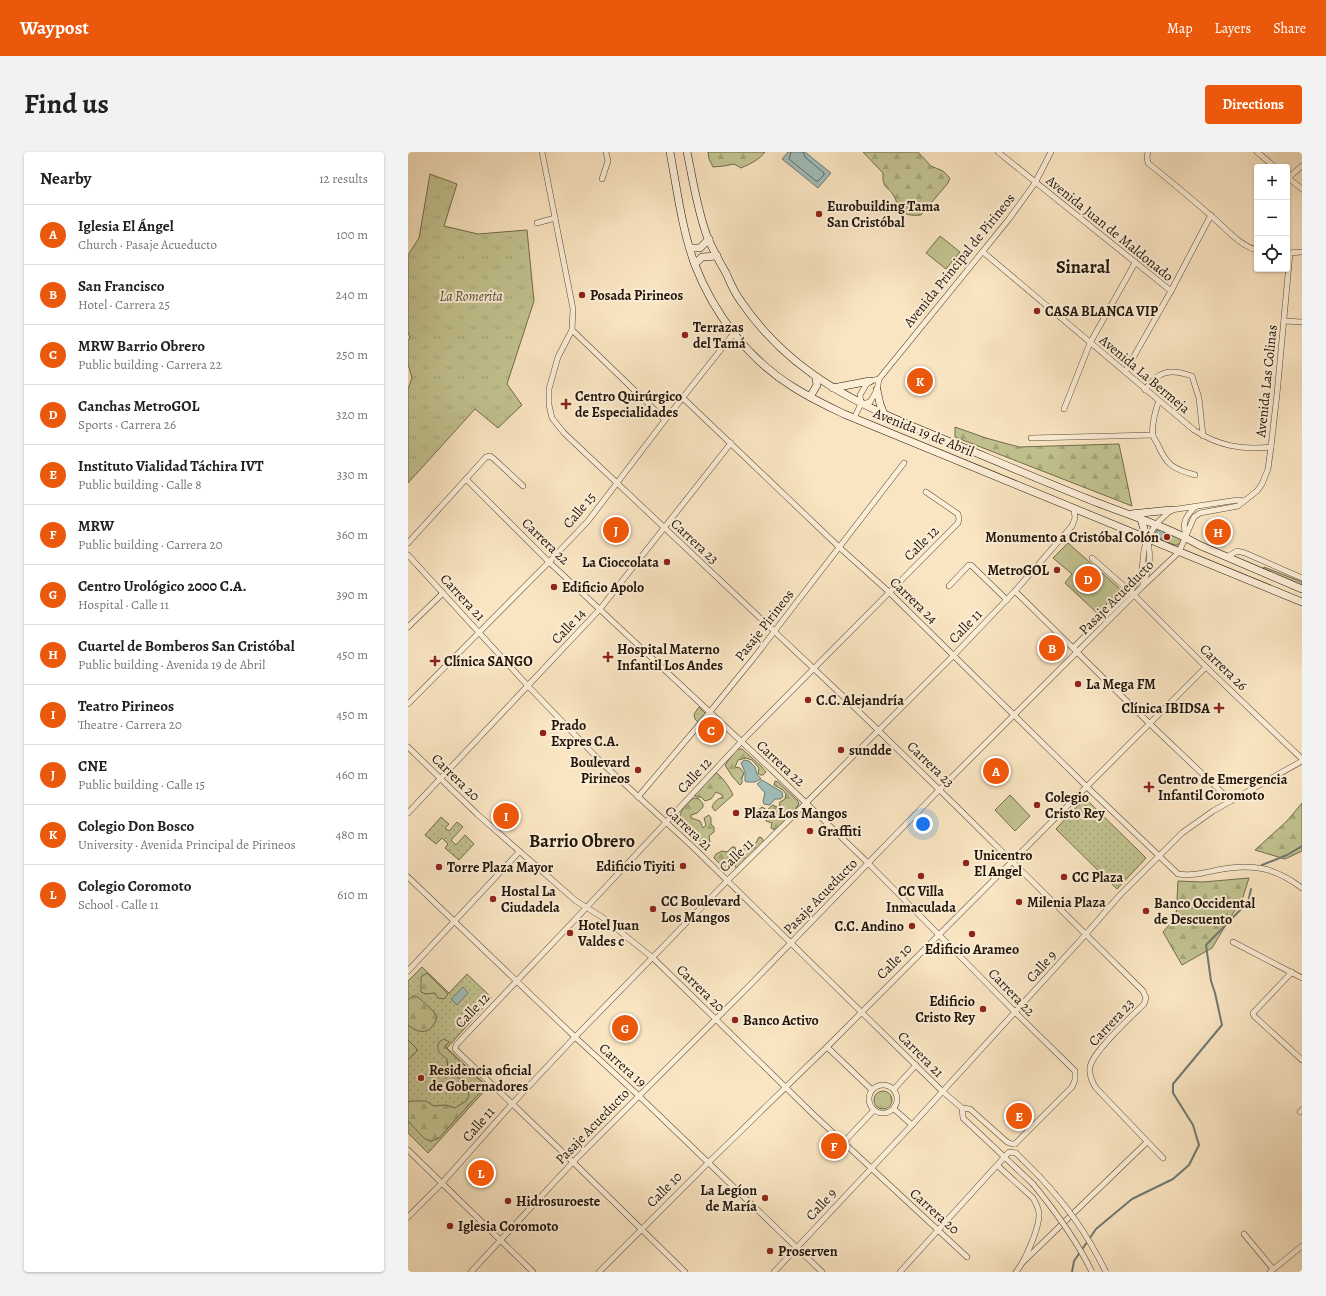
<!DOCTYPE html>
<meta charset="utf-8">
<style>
body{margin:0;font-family:Alegreya,serif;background:#f2f2f2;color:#202124}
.controls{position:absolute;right:12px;top:12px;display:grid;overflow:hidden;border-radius:4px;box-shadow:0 1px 3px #0004}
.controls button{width:36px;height:36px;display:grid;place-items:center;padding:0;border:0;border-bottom:1px solid #e0e0e0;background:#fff;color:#202124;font:20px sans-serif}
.you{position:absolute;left:515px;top:672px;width:14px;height:14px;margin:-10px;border:3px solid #fff;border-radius:50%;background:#1a73e8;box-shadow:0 0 0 6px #1a73e833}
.badge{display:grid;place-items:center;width:26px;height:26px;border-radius:50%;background:#ea580c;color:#fff;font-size:13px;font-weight:700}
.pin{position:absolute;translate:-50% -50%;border:2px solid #fff;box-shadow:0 1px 4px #0006}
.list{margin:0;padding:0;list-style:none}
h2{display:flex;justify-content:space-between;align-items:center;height:52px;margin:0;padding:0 16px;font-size:17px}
h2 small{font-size:13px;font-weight:400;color:#757577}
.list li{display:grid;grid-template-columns:26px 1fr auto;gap:12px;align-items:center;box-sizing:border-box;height:60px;padding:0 16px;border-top:1px solid #e0e0e0}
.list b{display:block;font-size:15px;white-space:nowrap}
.list p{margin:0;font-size:13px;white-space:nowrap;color:#757577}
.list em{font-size:13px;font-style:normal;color:#757577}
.icon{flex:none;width:22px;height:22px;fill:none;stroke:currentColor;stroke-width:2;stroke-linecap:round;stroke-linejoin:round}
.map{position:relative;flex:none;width:894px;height:1120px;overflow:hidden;border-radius:4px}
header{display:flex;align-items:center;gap:24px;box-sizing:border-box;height:56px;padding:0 20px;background:#ea580c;color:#fff}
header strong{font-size:19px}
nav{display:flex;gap:22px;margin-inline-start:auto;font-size:14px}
.intro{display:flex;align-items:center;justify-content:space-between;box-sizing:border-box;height:96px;padding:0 24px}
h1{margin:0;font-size:28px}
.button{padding:10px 18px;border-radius:4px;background:#ea580c;color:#fff;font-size:14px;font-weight:700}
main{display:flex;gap:24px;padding:0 24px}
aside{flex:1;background:#fff;border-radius:4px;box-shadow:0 1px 3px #0004}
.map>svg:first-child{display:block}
.grass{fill:url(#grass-dots);stroke:#726c4d}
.forest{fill:url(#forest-firs);stroke:#726c4d}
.park{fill:url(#park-tufts);stroke:#726c4d}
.garden{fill:#c2c390;stroke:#726c4d}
.water{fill:#a0bdba;stroke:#6d7a74}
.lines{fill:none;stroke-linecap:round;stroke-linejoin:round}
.shore{stroke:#606a62;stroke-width:1}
.stream{stroke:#6d7a74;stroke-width:2}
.minor-casing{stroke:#574a38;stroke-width:6}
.secondary-casing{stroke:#21160a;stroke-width:8}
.minor{stroke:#fceed7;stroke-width:5}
.secondary{stroke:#fceed7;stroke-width:7}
.minor-bridge-casing{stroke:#574a38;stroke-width:6;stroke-linecap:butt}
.minor-bridge{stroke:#fceed7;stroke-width:5}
.poi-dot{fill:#8f2418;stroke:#fceed7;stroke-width:1.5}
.labels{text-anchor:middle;stroke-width:4;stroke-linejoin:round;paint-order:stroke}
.poi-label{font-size:14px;font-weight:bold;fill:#21160a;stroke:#fceed7;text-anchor:start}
.street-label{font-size:14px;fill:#21160a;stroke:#fceed7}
.park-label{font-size:14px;font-style:italic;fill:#595339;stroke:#fceed7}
.district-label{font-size:18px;font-weight:bold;fill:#21160a;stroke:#fceed7}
</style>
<header>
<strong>Waypost</strong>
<nav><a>Map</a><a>Layers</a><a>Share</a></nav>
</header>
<div class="intro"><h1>Find us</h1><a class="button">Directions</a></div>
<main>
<aside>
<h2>Nearby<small>12 results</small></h2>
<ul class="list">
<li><span class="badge">A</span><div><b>Iglesia El Ángel</b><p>Church · Pasaje Acueducto</p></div><em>100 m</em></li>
<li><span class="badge">B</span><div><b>San Francisco</b><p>Hotel · Carrera 25</p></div><em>240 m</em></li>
<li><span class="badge">C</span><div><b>MRW Barrio Obrero</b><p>Public building · Carrera 22</p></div><em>250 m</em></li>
<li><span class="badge">D</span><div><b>Canchas MetroGOL</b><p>Sports · Carrera 26</p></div><em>320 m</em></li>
<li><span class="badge">E</span><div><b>Instituto Vialidad Táchira IVT</b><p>Public building · Calle 8</p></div><em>330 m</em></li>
<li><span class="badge">F</span><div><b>MRW</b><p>Public building · Carrera 20</p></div><em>360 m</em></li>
<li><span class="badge">G</span><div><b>Centro Urológico 2000 C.A.</b><p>Hospital · Calle 11</p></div><em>390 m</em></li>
<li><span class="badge">H</span><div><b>Cuartel de Bomberos San Cristóbal</b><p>Public building · Avenida 19 de Abril</p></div><em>450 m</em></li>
<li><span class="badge">I</span><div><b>Teatro Pirineos</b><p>Theatre · Carrera 20</p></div><em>450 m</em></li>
<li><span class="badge">J</span><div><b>CNE</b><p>Public building · Calle 15</p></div><em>460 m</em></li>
<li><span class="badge">K</span><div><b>Colegio Don Bosco</b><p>University · Avenida Principal de Pirineos</p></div><em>480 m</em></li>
<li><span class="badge">L</span><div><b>Colegio Coromoto</b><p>School · Calle 11</p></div><em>610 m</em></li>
</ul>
</aside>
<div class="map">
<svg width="894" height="1120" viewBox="0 0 894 1120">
<defs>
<pattern id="grass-dots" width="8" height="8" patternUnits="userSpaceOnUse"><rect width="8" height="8" fill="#c2c390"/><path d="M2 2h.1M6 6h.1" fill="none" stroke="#a6a77b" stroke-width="1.8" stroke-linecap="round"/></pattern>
<pattern id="forest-firs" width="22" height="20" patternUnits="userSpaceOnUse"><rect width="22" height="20" fill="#c2c390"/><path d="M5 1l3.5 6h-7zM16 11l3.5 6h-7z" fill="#a6a77b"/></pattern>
<pattern id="park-tufts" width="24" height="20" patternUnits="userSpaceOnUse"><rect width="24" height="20" fill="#c2c390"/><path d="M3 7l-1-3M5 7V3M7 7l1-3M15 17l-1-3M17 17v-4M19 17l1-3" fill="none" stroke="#a6a77b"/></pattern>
</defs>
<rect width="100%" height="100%" fill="#fae5c2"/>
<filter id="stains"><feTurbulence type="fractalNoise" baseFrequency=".005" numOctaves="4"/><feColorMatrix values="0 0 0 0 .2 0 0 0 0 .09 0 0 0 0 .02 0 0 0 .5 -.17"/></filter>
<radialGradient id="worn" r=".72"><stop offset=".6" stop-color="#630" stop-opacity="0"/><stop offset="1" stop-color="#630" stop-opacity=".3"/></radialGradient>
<g class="grass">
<polygon points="291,555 298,562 291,571 287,567 286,562"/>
<polygon points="677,646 738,706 709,737 648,677"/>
<polygon points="33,665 41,672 37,676 41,679 49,670 55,675 43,688 48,693 57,683 66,692 51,708 37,696 40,692 34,686 28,692 17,683"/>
<polygon points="14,815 41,841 59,822 84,846 39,896 80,935 20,1001 0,981 0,829"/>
</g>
<g class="forest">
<path d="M300 0H357C351 8 342 12 333 16L326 12 316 14 305 15 301 7Z"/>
<path d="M455 0H510L523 14 535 19 542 26 540 31 513 63C505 64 493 63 489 55 488 53 489 49 487 46 481 34 474 38 475 21Z"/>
<polygon points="547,275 578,286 611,295 711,292 724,354 547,285"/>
<polygon points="331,597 334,597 353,614 358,620 355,623 352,623 350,621 351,616 344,608 338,606 330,608 327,615 332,616 336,621 334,626 334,631 332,633 324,624 317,613 328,598"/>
<path d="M308 621C313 623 323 637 325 643L307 659 304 655C306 650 309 647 315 645L314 643 308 640 303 647 297 649 293 645H288L287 642Z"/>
<polygon points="367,629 370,630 390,649 391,652 387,658 367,678 363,676 364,671 358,669 358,664 353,662 350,658 354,655 359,658 365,653 371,656 372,650 377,647 378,642 375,638 366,633"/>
<path d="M286 646 291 647 295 652V655L289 661 283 663V666L292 669 295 676 298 673 296 666 301 663 303 666V672L306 675V680L301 684 302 690 298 694 295 693C289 684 276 676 271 668 271 660 279 650 286 646Z"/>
<polygon points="894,651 894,699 877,707 847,698 879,669"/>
<polygon points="351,685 354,686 356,691 329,717 328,716 327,711 322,704 320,705 319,711 323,715 321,719 318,718 306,706 308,702 314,699 319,700 324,695 327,695 328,701 330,701 335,697 340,696 343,692 348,691"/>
<polygon points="841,726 835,745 804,796 774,813 755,780 768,765 770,729 795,730"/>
<polygon points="19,821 40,842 36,847 30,846 27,841 18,842 13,840 13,825"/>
<path d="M5 844H8L11 846 26 860 29 865C24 882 12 883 0 873V848Z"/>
<path d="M36 887 41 890 37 895 77 933V935L31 986 23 989 17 987 0 969V950L3 949H18L26 954 38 953 47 956 58 949 61 944 60 938 52 927 40 919 39 907C33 902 27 899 31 890Z"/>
<polygon points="0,888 8,896 9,899 0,908"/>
</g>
<g class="park">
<polygon points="22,22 49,32 36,74 70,82 119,78 126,149 99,232 114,253 90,276 67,257 0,331 0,237 4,226 0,212 0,188 2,186 0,180 0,103 11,86"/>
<polygon points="750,377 773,387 773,389 770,393 767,393 749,386 747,381"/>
<polygon points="856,415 894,430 894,433 855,417"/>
<circle cx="475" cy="948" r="9"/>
</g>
<g class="garden">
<polygon points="532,84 552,100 538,117 518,101"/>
<polygon points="660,391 712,437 690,462 657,431 664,422 645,406"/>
<polygon points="602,643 622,664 607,679 587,658"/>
</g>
<g class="water">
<polygon points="380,0 397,0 423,21 410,36 374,7"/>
<circle cx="752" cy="382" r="4.5"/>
<polygon points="336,608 341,609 347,615 349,622 353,627 347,630 339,630 337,629 337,620 333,611"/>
<polygon points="354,628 374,640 375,645 372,647 367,647 362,653 356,652 355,649 357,641 349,632"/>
<polygon points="55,835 60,841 49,853 43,847"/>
</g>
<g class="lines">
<polyline class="shore" points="383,0 381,7 408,29 410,29 416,23 416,21 397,5 395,0"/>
<g class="stream">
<polyline points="854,713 879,703 894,694"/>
<polyline points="664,1120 666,1109 688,1077 724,1047 765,1027 781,1013 791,993 785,973 765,941 765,932 814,873 807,841 803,829 798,793 840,750 843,737"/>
</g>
<defs>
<g id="minor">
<path d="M134 0 165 157 164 178 150 205 141 237V253L144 266 156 281 438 547 550 656 735 839 738 846 736 852C724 864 685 899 682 915 681 923 684 930 688 936L755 1006"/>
<polyline points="590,0 763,139"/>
<path d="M740 0 739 5 740 11C761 28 782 45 802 63 816 74 831 94 849 98"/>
<polyline points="849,0 867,15"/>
<polyline points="879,25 894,37"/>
<polyline points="880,26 894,14"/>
<polyline points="194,27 200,9 198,0"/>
<polyline points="129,71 147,66"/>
<path d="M575 100 786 278C811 294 833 298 863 295"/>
<polyline points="880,101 894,100"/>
<polyline points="876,169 894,170"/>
<polyline points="164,178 189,202 257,268"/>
<polyline points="717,220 763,139 803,63"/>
<path d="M737 238C750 219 762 216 784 224L791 246 795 284"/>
<path d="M275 246 431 395 481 440 679 635 770 722C784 724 796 721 809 718 844 711 866 715 894 736"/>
<path d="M751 249C748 256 743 275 745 283 745 286 749 290 750 293 759 314 766 317 787 323"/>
<polyline points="454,252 462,250 469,238 471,227 601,67 627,31 643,0"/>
<polyline points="656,257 682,191 727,111"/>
<polyline points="446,266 453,252 452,243 458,233 462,229 471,227"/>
<polyline points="623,286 745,283"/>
<polyline points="58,327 141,410 366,620 461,712 607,860 667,919 667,928 664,935 607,992"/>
<path d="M778 384C774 371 777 365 787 355"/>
<polyline points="0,391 78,305 82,304 86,307 115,334"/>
<polyline points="0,403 120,534 196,613 287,697 534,939 554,956 555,966 625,1032"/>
<polyline points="819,405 829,399 837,401 894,426"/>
<polyline points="684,406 726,443 798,515 894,607"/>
<path d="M735 432C742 415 743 407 740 389"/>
<polyline points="541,434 561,413 563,413 599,448"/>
<polyline points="607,439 742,572 823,649"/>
<polyline points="0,475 35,441"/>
<polyline points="665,496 723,439 730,427 734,418 736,398 739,387 748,372 763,358 830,348 835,349"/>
<polyline points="0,552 141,410 180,369 257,268 326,181"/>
<polyline points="0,595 69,662 168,749 194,765 245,806 407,964 559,1105"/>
<polyline points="230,645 301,561 345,507 496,311"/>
<polyline points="0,661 192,457 323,291"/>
<polyline points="0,725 167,885 231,944 414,1120"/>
<polyline points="825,790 894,826"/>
<polyline points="0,819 111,700"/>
<polyline points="884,820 845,861 846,864 894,908"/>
<polyline points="419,895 464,938"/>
<circle cx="475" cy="947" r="14"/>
<polyline points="486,937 508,913"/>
<polyline points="554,956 562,957 599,990 604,992 607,992"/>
<polyline points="486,957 504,973"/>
<polyline points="892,960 894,958"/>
<polyline points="435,991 466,958"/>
<polyline points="0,998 125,1120"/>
<polyline points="608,1001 631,1024"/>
<path d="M590 1014 625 1046C628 1051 630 1055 631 1061 632 1075 617 1109 608 1120"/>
<polyline points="0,1065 34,1031 104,952 167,885 319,729 398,651 546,503 607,439 664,374 667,366 666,357"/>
<polyline points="836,1082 865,1117"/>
<polyline points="615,1110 739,990"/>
<polyline points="63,1120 165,1010 341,834 531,638 734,435 771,400 786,365 792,361 830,354 849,339 854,332 860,317 863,295 869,242 882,101"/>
<polyline points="191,1120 301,1010 419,895 798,515"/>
<polyline points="277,1120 165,1010 47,897 48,893 178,756 333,590 550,371 551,367 550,362 518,340"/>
<polyline points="366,1120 504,973 678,782 711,744 774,681 805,659 894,609"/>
<polyline points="492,1120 601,1000 608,1001"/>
<polyline points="862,1120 894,1094"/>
</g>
<g id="secondary">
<path d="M262 0C269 37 274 78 287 113 306 162 340 207 385 235 401 245 419 254 436 262L894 450"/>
<path d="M279 0C285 28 289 57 299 84 304 96 311 109 318 121 322 130 326 140 332 148 388 231 465 258 552 294 595 312 637 330 680 347 717 362 756 373 791 393L894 437"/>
<polyline points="282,96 292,96 301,87"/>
<polyline points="287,112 294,105 309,104"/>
<polyline points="425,236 462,229"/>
<polyline points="469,238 472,252 476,262"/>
<polyline points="402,245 409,233 408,226"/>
<polyline points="723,362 763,358"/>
<polyline points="733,367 739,387"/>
</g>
</defs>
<use href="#minor" class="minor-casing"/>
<use href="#secondary" class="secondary-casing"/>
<use href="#minor" class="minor"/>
<use href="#secondary" class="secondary"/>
<defs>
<g id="minor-bridge">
<path d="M631 1024C660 1055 679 1082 698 1120"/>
<path d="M625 1032C648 1060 668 1087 684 1120"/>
</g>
</defs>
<use href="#minor-bridge" class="minor-bridge-casing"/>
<use href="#minor-bridge" class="minor-bridge"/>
</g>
<g class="poi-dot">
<circle cx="411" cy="62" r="4"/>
<circle cx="174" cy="143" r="4"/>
<circle cx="629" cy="159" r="4"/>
<circle cx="277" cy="183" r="4"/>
<path d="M156 246h4v4h4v4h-4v4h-4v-4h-4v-4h4z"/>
<circle cx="759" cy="385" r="4"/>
<circle cx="259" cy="410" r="4"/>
<circle cx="649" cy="418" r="4"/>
<circle cx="146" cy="435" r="4"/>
<path d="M198 499h4v4h4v4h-4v4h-4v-4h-4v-4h4z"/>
<path d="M25 503h4v4h4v4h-4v4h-4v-4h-4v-4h4z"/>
<circle cx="670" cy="532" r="4"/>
<circle cx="400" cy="548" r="4"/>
<path d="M809 550h4v4h4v4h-4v4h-4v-4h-4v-4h4z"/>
<circle cx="135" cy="581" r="4"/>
<circle cx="433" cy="598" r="4"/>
<circle cx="230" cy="618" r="4"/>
<path d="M739 629h4v4h4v4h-4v4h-4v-4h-4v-4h4z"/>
<circle cx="629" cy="653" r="4"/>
<circle cx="328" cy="661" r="4"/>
<circle cx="402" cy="679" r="4"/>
<circle cx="558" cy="711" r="4"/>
<circle cx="275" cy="714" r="4"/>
<circle cx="31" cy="715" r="4"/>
<circle cx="513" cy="724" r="4"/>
<circle cx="656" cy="725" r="4"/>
<circle cx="85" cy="747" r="4"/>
<circle cx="611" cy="750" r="4"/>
<circle cx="245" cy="757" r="4"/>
<circle cx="738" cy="759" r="4"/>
<circle cx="504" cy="774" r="4"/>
<circle cx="162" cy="781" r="4"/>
<circle cx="564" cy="782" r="4"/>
<circle cx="575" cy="857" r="4"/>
<circle cx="327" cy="868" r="4"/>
<circle cx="13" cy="926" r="4"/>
<circle cx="357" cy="1046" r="4"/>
<circle cx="100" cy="1049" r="4"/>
<circle cx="42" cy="1074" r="4"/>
<circle cx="362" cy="1099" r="4"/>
</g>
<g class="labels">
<g class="poi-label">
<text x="419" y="59">Eurobuilding Tama<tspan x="419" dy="16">San Cristóbal</tspan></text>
<text x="182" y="148">Posada Pirineos</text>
<text x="637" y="164">CASA BLANCA VIP</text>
<text x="285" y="180">Terrazas<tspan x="285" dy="16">del Tamá</tspan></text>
<text x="167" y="249">Centro Quirúrgico<tspan x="167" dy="16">de Especialidades</tspan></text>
<text x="751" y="390" text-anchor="end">Monumento a Cristóbal Colón</text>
<text x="251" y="415" text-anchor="end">La Cioccolata</text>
<text x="641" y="423" text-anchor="end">MetroGOL</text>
<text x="154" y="440">Edificio Apolo</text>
<text x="209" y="502">Hospital Materno<tspan x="209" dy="16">Infantil Los Andes</tspan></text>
<text x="36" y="514">Clínica SANGO</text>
<text x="678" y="537">La Mega FM</text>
<text x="408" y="553">C.C. Alejandría</text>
<text x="802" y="561" text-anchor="end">Clínica IBIDSA</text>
<text x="143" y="578">Prado<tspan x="143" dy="16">Expres C.A.</tspan></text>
<text x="441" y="603">sundde</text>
<text x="222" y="615" text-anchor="end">Boulevard<tspan x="222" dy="16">Pirineos</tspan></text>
<text x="750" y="632">Centro de Emergencia<tspan x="750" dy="16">Infantil Coromoto</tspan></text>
<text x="637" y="650">Colegio<tspan x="637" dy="16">Cristo Rey</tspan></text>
<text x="336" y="666">Plaza Los Mangos</text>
<text x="410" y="684">Graffiti</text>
<text x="566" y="708">Unicentro<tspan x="566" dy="16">El Angel</tspan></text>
<text x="267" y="719" text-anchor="end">Edificio Tiyiti</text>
<text x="39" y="720">Torre Plaza Mayor</text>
<text x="664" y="730">CC Plaza</text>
<text x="93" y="744">Hostal La<tspan x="93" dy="16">Ciudadela</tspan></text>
<text x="513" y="744" text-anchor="middle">CC Villa<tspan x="513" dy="16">Inmaculada</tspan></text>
<text x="253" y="754">CC Boulevard<tspan x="253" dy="16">Los Mangos</tspan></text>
<text x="619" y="755">Milenia Plaza</text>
<text x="746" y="756">Banco Occidental<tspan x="746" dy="16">de Descuento</tspan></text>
<text x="170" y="778">Hotel Juan<tspan x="170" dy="16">Valdes c</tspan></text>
<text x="496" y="779" text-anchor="end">C.C. Andino</text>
<text x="564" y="802" text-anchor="middle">Edificio Arameo</text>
<text x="567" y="854" text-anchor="end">Edificio<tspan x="567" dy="16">Cristo Rey</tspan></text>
<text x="335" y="873">Banco Activo</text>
<text x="21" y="923">Residencia oficial<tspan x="21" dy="16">de Gobernadores</tspan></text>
<text x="349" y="1043" text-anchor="end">La Legíon<tspan x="349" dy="16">de María</tspan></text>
<text x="108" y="1054">Hidrosuroeste</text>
<text x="50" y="1079">Iglesia Coromoto</text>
<text x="370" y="1104">Proserven</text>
</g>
<g class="street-label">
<text transform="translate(702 76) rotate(39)" y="5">Avenida Juan de Maldonado</text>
<text transform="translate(551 108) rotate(-51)" y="5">Avenida Principal de Pirineos</text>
<text transform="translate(737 222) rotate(40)" y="5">Avenida La Bermeja</text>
<text transform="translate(858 229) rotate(-84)" y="5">Avenida Las Colinas</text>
<text transform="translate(516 280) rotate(22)" y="5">Avenida 19 de Abril</text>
<text transform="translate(171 358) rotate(-50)" y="5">Calle 15</text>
<text transform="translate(138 389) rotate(44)" y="5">Carrera 22</text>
<text transform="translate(287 389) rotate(43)" y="5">Carrera 23</text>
<text transform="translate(513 391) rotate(-45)" y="5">Calle 12</text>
<text transform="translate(55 445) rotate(47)" y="5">Carrera 21</text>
<text transform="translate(708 445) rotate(-45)" y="5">Pasaje Acueducto</text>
<text transform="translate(506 448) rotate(44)" y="5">Carrera 24</text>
<text transform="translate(356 473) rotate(-52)" y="5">Pasaje Pirineos</text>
<text transform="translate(160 474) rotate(-47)" y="5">Calle 14</text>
<text transform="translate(557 474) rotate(-46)" y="5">Calle 11</text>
<text transform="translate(816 515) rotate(44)" y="5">Carrera 26</text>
<text transform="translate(373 611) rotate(43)" y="5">Carrera 22</text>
<text transform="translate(523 612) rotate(44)" y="5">Carrera 23</text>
<text transform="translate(286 623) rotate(-47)" y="5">Calle 12</text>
<text transform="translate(48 625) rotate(44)" y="5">Carrera 20</text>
<text transform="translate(281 676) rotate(43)" y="5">Carrera 21</text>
<text transform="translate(328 703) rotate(-44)" y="5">Calle 11</text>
<text transform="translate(412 744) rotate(-46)" y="5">Pasaje Acueducto</text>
<text transform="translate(486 809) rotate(-45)" y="5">Calle 10</text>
<text transform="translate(633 814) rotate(-48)" y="5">Calle 9</text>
<text transform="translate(293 836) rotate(44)" y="5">Carrera 20</text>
<text transform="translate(604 840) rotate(46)" y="5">Carrera 22</text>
<text transform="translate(64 858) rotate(-46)" y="5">Calle 12</text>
<text transform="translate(703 870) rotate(-47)" y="5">Carrera 23</text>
<text transform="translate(513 902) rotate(45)" y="5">Carrera 21</text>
<text transform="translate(215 913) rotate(42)" y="5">Carrera 19</text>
<text transform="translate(70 972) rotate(-49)" y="5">Calle 11</text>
<text transform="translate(184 974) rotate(-46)" y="5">Pasaje Acueducto</text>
<text transform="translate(256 1037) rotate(-45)" y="5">Calle 10</text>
<text transform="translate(413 1052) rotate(-47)" y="5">Calle 9</text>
<text transform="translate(527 1059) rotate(42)" y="5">Carrera 20</text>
</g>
<g class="park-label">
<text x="63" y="149">La Romerita</text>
</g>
<g class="district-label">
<text x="675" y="121">Sinaral</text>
<text x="174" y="695">Barrio Obrero</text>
</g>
</g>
<rect width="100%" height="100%" filter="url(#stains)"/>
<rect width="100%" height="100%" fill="url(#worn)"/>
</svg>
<div class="controls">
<button>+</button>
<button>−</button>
<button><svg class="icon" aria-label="locate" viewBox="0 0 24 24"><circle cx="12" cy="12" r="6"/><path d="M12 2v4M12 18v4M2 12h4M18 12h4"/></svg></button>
</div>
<div class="you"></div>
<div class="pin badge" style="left:588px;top:619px">A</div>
<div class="pin badge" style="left:644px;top:496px">B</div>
<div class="pin badge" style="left:303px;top:578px">C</div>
<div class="pin badge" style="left:680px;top:427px">D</div>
<div class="pin badge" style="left:611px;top:964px">E</div>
<div class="pin badge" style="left:426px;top:994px">F</div>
<div class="pin badge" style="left:217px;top:876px">G</div>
<div class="pin badge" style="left:810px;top:380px">H</div>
<div class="pin badge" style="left:98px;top:664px">I</div>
<div class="pin badge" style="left:208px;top:378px">J</div>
<div class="pin badge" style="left:512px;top:229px">K</div>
<div class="pin badge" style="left:73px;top:1021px">L</div>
</div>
</main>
